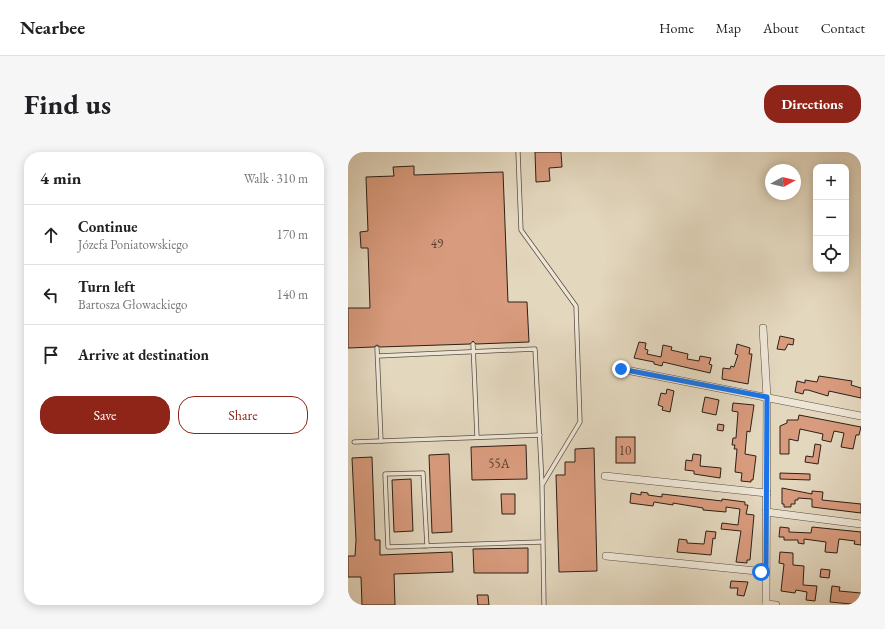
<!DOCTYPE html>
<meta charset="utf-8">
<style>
body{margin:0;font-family:"EB Garamond",serif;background:#f6f6f6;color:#202124}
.controls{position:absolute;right:12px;top:12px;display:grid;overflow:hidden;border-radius:8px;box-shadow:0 2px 10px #0003}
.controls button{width:36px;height:36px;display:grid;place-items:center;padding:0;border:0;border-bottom:1px solid #e0e0e0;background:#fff;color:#202124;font:20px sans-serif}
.compass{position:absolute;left:417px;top:12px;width:36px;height:36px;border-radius:50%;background:#fff;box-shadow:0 2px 10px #0003;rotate:82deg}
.stop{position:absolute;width:12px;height:12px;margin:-9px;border:3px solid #1a73e8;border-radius:50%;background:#fff}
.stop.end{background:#1a73e8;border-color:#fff;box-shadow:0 1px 4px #0008}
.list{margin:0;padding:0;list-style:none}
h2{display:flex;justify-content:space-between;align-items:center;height:52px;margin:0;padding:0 16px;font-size:17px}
h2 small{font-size:13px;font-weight:400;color:#757577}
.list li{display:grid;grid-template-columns:26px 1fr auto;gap:12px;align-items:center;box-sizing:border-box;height:60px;padding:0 16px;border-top:1px solid #e0e0e0}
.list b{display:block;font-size:15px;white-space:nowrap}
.list p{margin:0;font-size:13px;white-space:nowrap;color:#757577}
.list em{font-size:13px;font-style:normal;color:#757577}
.actions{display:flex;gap:8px;padding:12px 16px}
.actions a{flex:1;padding:9px 0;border:1px solid #8f2418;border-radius:16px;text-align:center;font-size:14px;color:#8f2418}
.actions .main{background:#8f2418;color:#fff}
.icon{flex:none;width:22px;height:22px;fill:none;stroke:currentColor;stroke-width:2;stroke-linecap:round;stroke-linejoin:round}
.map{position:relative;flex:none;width:513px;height:453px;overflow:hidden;border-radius:16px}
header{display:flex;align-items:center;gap:24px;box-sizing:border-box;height:56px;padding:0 20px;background:#fff;border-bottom:1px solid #e0e0e0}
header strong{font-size:19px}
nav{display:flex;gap:22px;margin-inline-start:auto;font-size:14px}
.intro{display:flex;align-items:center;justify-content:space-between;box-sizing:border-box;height:96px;padding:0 24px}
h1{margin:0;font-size:28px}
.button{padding:10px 18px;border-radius:16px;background:#8f2418;color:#fff;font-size:14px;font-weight:700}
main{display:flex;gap:24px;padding:0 24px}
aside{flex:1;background:#fff;border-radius:16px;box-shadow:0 2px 10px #0003}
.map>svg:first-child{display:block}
.building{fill:#d89b7d;stroke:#2c2017}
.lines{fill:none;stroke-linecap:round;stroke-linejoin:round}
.service-casing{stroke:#5a4e41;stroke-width:5}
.minor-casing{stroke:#5a4e41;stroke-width:8}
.service{stroke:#ede5d5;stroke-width:3.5}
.minor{stroke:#ede5d5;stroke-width:7}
.route{stroke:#1a73e8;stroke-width:5}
.labels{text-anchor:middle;stroke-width:3.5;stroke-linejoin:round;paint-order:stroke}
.number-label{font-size:13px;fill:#573f30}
</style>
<header>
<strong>Nearbee</strong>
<nav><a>Home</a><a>Map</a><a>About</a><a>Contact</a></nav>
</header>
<div class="intro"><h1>Find us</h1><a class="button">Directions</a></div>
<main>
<aside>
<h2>4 min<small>Walk · 310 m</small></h2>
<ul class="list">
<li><svg class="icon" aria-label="ahead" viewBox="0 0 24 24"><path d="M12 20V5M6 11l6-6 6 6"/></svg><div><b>Continue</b><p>Józefa Poniatowskiego</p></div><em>170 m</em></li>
<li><svg class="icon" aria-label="left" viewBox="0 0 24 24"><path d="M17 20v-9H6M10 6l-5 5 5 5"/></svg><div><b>Turn left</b><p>Bartosza Głowackiego</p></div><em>140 m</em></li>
<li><svg class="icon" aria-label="arrive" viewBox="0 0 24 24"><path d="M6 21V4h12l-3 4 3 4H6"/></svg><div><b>Arrive at destination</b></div></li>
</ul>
<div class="actions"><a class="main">Save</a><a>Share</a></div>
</aside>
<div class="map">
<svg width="513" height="453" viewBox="0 0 513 453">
<rect width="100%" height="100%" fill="#e3d7be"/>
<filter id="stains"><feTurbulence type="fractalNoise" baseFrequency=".005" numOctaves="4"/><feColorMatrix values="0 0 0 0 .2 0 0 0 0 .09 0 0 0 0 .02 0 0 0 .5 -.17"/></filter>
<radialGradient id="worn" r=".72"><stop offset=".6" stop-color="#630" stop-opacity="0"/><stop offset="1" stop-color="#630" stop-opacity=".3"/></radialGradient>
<g class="building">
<polygon points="187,0 213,0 214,15 201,16 202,29 188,30"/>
<polygon points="66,14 66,23 155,20 160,150 179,150 181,190 128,192 125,189 122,192 32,195 29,193 26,195 0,196 0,156 22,156 20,96 13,96 12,80 20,79 18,25 46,24 45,15"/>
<polygon points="432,184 446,187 445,193 440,192 437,198 429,197"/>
<polygon points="291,190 298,191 297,197 300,198 299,202 313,205 315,193 324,195 323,198 340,202 339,207 351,209 352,204 363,206 361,212 364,213 362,221 315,210 314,214 306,212 306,210 286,206"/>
<polygon points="389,192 402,196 401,202 404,202 400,232 374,227 375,216 382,217 383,214 386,215 390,203 387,202"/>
<polygon points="471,224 504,229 503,233 513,236 513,246 481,239 480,244 460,238 456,238 455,242 447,240 449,229 457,231 457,228 469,230"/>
<polygon points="319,237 326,239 322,260 314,258 315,255 310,253 313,241 318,242"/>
<polygon points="357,245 371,248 368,263 354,260"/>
<polygon points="385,251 406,253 402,280 399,279 397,302 408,304 405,328 403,328 403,330 393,329 394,321 387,320 389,297 386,297 387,293 384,293 385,286 388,286 390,260 384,259"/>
<polygon points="451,263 513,275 511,283 508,283 505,297 493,295 496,281 486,279 483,290 474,288 475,282 452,277 450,289 441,287 441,302 432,302 432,274 439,271 439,268 450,268"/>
<polygon points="370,272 376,273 375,279 369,278"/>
<rect x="268" y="285" width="19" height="26"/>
<polygon points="467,292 473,293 470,312 457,310 458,304 465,305"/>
<polygon points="178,293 179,327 124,328 123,295"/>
<polygon points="246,296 249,419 211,420 208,323 217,323 217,310 227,310 227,297"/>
<polygon points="101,302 104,380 84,381 81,303"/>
<polygon points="345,302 353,303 352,314 373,316 372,326 346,322 346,319 337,318 338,308 344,309"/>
<polygon points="24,305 27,388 32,388 32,403 104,400 105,420 46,422 47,453 14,453 13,425 0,425 0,404 7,404 8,388 4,306"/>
<polygon points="432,321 462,322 462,328 432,327"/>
<polygon points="63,327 65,379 46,380 44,328"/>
<polygon points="434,336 464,342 464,339 475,340 474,348 513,352 513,361 464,355 464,347 450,346 450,348 447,348 447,352 443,352 443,355 436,355 436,352 434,352"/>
<polygon points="293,340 300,341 300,343 314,345 314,342 374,349 374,347 397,350 397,353 400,353 398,362 406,363 402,408 399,408 399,411 388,410 393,379 373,377 374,371 390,373 392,357 378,355 378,360 355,358 355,356 325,351 325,353 306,350 305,354 282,351 283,341 293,343"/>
<polygon points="153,342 167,342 167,362 154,362"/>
<polygon points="432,375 441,376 441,380 463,381 464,375 513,380 513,393 506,392 507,389 491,387 489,401 477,400 478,390 456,387 456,392 450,391 450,388 436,388 436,385 431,385"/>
<polygon points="358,379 368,380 367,387 365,386 363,403 329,400 331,387 339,388 339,391 356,392"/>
<polygon points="180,396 180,421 126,421 125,397"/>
<polygon points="432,400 445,401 445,413 456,414 455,433 469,434 467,449 458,448 459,440 448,438 447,441 433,439 436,412 431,411"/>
<polygon points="473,417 482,418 481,426 472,425"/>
<polygon points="383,429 400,430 396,444 389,443 390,436 382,436"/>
<polygon points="484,434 492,435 491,439 513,441 513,453 482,450"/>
<polygon points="129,443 140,443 141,453 130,453"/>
</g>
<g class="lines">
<defs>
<g id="service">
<polyline points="170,0 173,78 228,154 232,270 194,333 196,453"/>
<polyline points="125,192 129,285"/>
<polyline points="29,196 33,289"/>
<polyline points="30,204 187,197 194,332"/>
<polyline points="6,290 192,283"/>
<polyline points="79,394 75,321 37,322 40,395 194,390"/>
</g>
<g id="minor">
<polyline points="415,176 419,245 418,453"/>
<polyline points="273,217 513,264"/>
<polyline points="257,324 419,341"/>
<polyline points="418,360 513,372"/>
<polyline points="258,404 418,420"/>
<polyline points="418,452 428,453"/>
</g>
</defs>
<use href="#service" class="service-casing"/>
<use href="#minor" class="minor-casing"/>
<use href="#service" class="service"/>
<use href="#minor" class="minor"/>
</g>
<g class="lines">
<polyline class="route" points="273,217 419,245 418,420 413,420"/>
</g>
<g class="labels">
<g class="number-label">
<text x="89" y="96">49</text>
<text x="277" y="303">10</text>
<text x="151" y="316">55A</text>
</g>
</g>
<rect width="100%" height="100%" filter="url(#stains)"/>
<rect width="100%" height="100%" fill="url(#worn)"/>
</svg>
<div class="controls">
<button>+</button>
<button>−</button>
<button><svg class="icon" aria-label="locate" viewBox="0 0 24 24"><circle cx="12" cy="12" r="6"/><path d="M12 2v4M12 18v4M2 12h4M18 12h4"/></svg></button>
</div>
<svg class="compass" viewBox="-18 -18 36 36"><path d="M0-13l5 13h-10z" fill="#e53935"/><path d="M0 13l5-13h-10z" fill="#757577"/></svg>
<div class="stop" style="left:413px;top:420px"></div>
<div class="stop end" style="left:273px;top:217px"></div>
</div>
</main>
